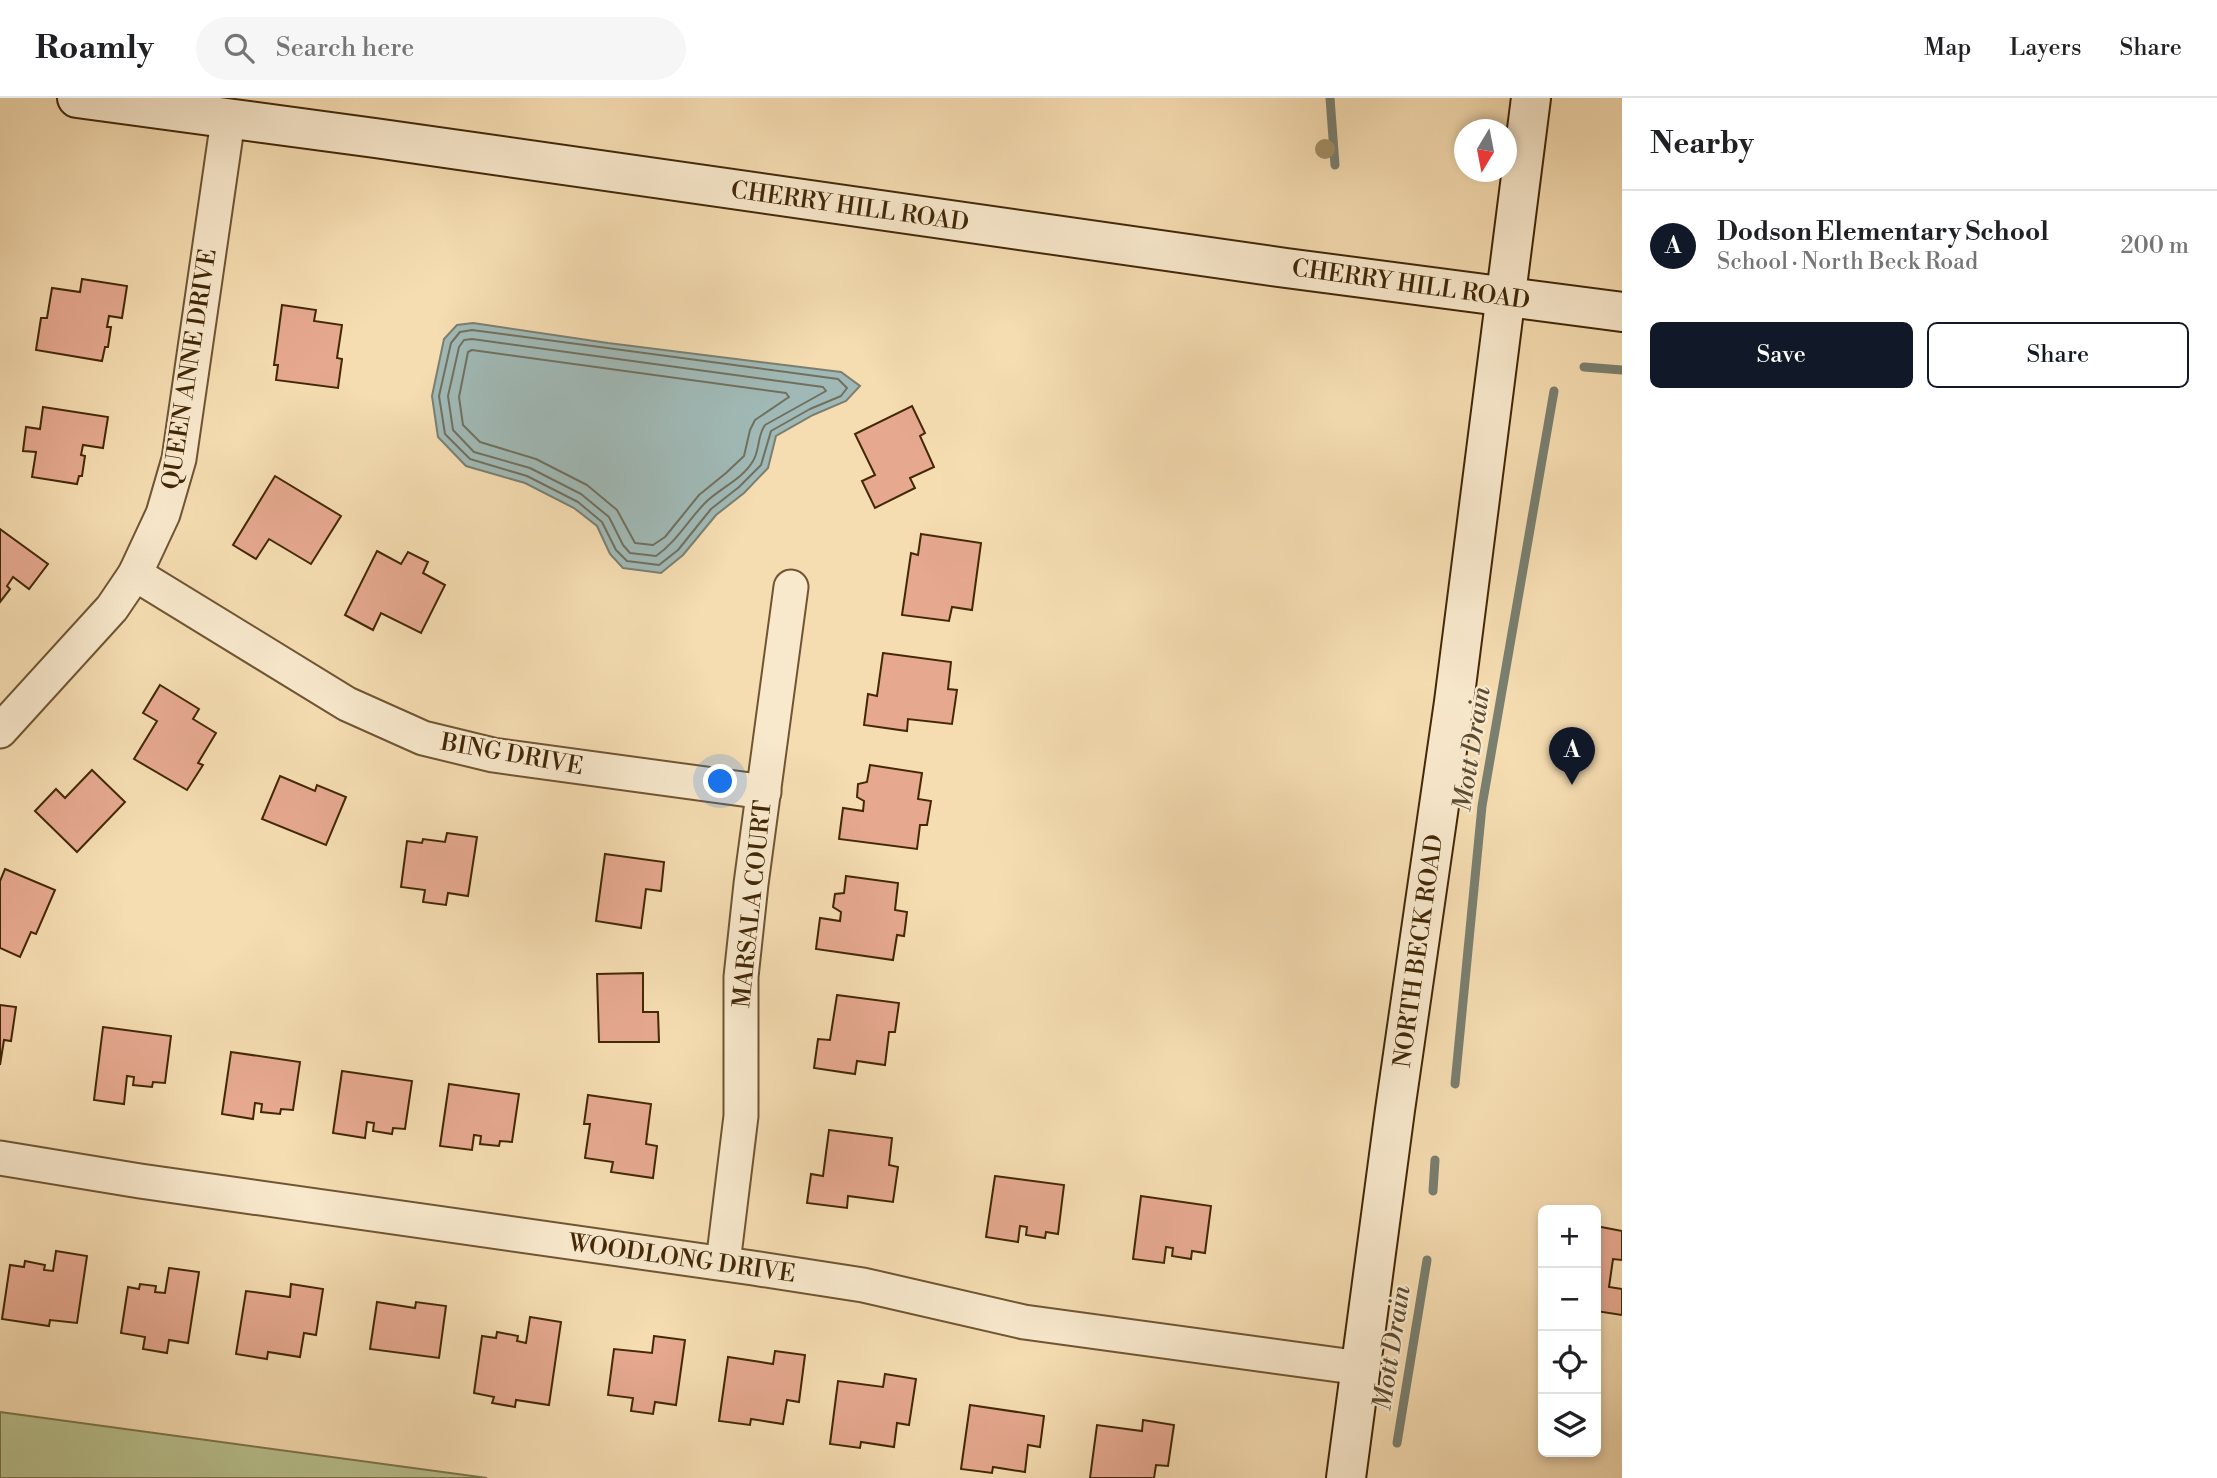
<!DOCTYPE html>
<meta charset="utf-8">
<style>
body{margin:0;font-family:"Libre Bodoni",serif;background:#f6f6f6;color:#202124}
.controls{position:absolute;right:21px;bottom:21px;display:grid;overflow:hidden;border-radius:10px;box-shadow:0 4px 10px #0003}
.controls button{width:63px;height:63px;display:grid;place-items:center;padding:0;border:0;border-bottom:2px solid #e0e0e0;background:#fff;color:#202124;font:35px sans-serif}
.compass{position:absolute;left:1454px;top:21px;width:63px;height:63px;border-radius:50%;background:#fff;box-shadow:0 4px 10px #0003;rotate:190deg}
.you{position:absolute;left:721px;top:684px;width:24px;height:24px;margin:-18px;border:5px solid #fff;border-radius:50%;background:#1a73e8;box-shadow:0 0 0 10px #1a73e833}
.badge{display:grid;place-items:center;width:46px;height:46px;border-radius:50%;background:#111827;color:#fff;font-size:23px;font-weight:700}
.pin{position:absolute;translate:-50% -58px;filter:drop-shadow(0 2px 4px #0008)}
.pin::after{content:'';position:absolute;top:37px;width:24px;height:21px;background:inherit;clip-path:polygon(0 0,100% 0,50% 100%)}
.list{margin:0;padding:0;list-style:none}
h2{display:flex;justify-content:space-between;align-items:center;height:91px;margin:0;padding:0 28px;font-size:30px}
h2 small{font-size:23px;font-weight:400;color:#757577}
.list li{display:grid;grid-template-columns:46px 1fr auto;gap:21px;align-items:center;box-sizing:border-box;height:112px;padding:0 28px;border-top:2px solid #e0e0e0}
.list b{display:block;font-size:26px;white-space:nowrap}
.list p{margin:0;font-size:23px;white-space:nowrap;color:#757577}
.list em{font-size:23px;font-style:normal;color:#757577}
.actions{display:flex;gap:14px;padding:21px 28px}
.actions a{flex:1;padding:16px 0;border:2px solid #111827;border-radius:10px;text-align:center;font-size:24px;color:#111827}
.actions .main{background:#111827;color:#fff}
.icon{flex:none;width:38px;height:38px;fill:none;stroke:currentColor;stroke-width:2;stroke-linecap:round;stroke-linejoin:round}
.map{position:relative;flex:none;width:1622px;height:1380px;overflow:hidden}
header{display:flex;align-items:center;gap:42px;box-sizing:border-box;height:98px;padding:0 35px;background:#fff;border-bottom:2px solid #e0e0e0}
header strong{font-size:33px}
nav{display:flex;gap:38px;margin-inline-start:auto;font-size:24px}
.search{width:490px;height:63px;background:#f6f6f6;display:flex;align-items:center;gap:18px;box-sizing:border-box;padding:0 24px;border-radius:38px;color:#757577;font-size:26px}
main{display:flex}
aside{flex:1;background:#fff}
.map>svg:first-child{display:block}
.green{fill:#b8c18e;stroke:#7d744a;stroke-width:2}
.water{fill:#a0b9b6;stroke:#7a7f70;stroke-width:2}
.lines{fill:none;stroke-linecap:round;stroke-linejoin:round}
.shore{stroke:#71705e;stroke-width:2}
.stream{stroke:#7a7f70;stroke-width:9}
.building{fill:#e6a990;stroke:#422807;stroke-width:2}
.street-casing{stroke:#6f5532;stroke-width:37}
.secondary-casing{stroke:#422807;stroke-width:42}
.street{stroke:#f8e8cc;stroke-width:33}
.secondary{stroke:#f8e8cc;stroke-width:38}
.tree{fill:#a38e66}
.labels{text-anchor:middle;stroke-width:5;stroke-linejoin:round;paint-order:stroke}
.street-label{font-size:24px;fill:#422807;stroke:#f8e8cc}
.water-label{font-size:26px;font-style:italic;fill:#5a4c33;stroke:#f8e8cc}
</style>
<header>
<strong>Roamly</strong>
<div class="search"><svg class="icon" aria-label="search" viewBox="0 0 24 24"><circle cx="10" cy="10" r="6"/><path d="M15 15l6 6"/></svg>Search here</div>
<nav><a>Map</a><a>Layers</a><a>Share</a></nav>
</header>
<main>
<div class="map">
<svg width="1622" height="1380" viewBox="0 0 1622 1380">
<rect width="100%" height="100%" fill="#f5dcb1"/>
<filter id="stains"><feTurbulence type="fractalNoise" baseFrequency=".00286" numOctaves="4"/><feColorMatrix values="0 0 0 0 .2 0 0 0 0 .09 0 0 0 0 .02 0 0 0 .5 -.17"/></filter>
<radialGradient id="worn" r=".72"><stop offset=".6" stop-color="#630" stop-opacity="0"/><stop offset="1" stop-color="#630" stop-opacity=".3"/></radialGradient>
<polygon class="green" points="0,1314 487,1380 0,1380"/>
<polygon class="water" points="473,225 608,245 841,274 860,288 846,303 813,317 776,338 768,370 744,395 716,417 683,457 661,475 623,470 610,456 597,428 574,410 525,385 466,368 438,339 432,298 444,241 457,227"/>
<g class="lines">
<g class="shore">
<polygon points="472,232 838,281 847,290 841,298 810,311 771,333 761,367 739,389 711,411 678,452 659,467 627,463 616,452 602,424 578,404 527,378 470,361 445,336 439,298 451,245 460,234"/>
<path d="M472 241 823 289 826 293 765 327C757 338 760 352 753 363 742 382 718 391 704 406 687 424 676 444 656 458L630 455 623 447 609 419 581 396 530 370 474 354 453 332 448 298 459 249 464 242Z"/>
<polygon points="472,252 786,295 789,299 755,322 750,332 744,358 726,375 699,397 665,439 653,447 635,445 617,412 587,387 536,361 480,344 463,327 459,299 468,254"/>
</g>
<g class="stream">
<polyline points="1330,0 1335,67"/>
<polyline points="1584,269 1622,272"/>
<polyline points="1455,986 1482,708 1554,293"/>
<polyline points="1433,1093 1435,1062"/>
<polyline points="1397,1345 1427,1162"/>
</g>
</g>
<g class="building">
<polygon points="82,181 127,188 122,220 109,218 107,229 111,229 108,249 105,249 102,263 36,252 41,220 47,220 52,190 80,194"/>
<polygon points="282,207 316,212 314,223 342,227 337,260 342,261 338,290 276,282 278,267 274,267"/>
<polygon points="912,308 925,335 920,338 934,369 910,380 915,390 875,410 862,383 875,377 855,336"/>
<polygon points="43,309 108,319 103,350 83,347 81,357 85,358 82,378 79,378 77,386 32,379 36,354 23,353 26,329 40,331"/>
<polygon points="275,378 341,418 311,466 269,441 256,461 233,447"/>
<polygon points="0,431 48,466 29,491 13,479 7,488 10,491 0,504"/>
<polygon points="921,436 981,445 972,512 952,509 949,523 902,517 911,455 918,457"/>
<polygon points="377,453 401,466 408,454 428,464 423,475 445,487 421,535 381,515 373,532 345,517"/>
<polygon points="883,555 951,564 948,591 957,592 952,626 908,621 907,633 864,627 868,596 877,598"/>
<polygon points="160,587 199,611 193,621 216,635 198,665 203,667 187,692 134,661 157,623 143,615"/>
<polygon points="870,667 922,675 918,701 931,703 927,727 920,727 917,751 839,741 843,710 863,713 864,703 857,699 858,686 867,684"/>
<polygon points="92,672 125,704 77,754 35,713 56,691 65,700"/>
<polygon points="280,678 315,693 317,687 346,699 326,747 262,721"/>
<polygon points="447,735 477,739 468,798 448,795 446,807 423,804 425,792 401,789 407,743 422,745 423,741 445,744"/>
<polygon points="605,756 664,764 661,793 646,791 641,830 596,823"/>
<polygon points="5,771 55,792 36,836 31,834 20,859 0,850 0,783"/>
<polygon points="846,778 898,785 895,812 907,814 904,838 897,837 893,862 816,851 820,820 840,823 841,814 833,809 835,796 844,795"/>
<polygon points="643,875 643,914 658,914 659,944 599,944 597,876"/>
<polygon points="837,897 899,905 895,934 889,934 885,967 857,963 855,976 814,970 818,941 830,942"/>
<polygon points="0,907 16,909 11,943 4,942 0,967"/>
<polygon points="103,929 171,938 165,985 153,984 152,989 133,987 134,979 127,978 124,1006 94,1002"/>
<polygon points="231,954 300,964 293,1012 281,1011 280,1016 261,1014 262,1006 255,1005 253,1021 222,1016"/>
<polygon points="342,973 412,983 405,1031 393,1030 392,1036 373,1033 374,1025 367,1024 365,1040 333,1035"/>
<polygon points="449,986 519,996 512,1044 500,1043 499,1048 480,1046 481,1038 474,1037 472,1052 440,1048"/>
<polygon points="588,997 651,1006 646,1046 657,1048 653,1080 611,1074 613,1064 585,1060 590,1026 584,1026"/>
<polygon points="829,1032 892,1040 889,1067 898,1069 893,1104 848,1098 847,1110 807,1105 811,1076 823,1078"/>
<polygon points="995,1078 1064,1087 1058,1136 1046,1134 1045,1140 1026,1137 1027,1129 1020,1128 1018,1144 986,1139"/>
<polygon points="1141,1098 1211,1108 1205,1155 1192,1153 1191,1161 1172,1158 1173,1150 1166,1149 1164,1165 1133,1161"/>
<polygon points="1596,1128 1622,1133 1622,1162 1613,1161 1609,1189 1622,1191 1622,1217 1596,1213"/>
<polygon points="56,1153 87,1158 77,1225 50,1222 49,1228 2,1221 10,1167 24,1169 25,1163 45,1167 44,1172 53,1173"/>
<polygon points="169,1170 199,1174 188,1245 169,1242 167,1255 143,1251 145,1239 121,1235 128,1189 139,1191 140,1186 156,1188 155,1194 165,1195"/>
<polygon points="291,1186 323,1191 316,1237 304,1235 300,1259 268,1254 267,1261 236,1256 246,1193 290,1199"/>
<polygon points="377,1204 415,1210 416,1204 446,1208 439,1260 370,1251"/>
<polygon points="530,1219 561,1224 549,1307 516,1302 515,1309 492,1305 494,1299 474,1295 482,1238 496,1240 497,1234 518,1238 517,1243 526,1245"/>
<polygon points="654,1238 685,1242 676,1307 655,1304 653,1316 631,1313 633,1300 608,1297 614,1251 652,1255"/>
<polygon points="775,1253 805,1257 799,1304 787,1302 783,1326 751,1321 750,1327 719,1323 728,1259 773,1266"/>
<polygon points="885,1276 916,1281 909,1327 897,1325 894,1349 861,1344 860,1350 830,1346 838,1283 883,1289"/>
<polygon points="970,1307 1044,1318 1040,1349 1028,1347 1025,1374 993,1369 992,1375 961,1371"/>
<polygon points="1143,1322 1174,1327 1168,1368 1156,1367 1154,1380 1090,1380 1097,1327 1142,1333"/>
</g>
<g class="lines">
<defs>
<g id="street">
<polyline points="135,476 347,606 423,640 493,657 764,694"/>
<polyline points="0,633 112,510 135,476 163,416 179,361 228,22"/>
<polyline points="0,1060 140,1083 753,1170 863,1187 1024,1224 1361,1270"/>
<polyline points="723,1165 741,1018 741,879 751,786 791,489"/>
</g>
<g id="secondary">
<polyline points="77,0 375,40 1286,170 1622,214"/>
<polyline points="1346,1380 1395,1012 1454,604 1531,0"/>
</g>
</defs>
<use href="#street" class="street-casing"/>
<use href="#secondary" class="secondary-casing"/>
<use href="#street" class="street"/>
<use href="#secondary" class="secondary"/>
</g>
<circle class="tree" cx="1325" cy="51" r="10"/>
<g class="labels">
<g class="street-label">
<text transform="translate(850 108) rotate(8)" y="8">CHERRY HILL ROAD</text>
<text transform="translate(1411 186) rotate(8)" y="8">CHERRY HILL ROAD</text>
<text transform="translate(189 271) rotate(-81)" y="8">QUEEN ANNE DRIVE</text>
<text transform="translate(512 656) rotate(10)" y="8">BING DRIVE</text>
<text transform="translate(752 806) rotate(-84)" y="8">MARSALA COURT</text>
<text transform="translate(1418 853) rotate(-82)" y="8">NORTH BECK ROAD</text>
<text transform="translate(682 1160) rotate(8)" y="8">WOODLONG DRIVE</text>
</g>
<g class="water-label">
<text transform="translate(1471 651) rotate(-81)" y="9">Mott Drain</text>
<text transform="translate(1391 1250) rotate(-81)" y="9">Mott Drain</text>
</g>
</g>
<rect width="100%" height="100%" filter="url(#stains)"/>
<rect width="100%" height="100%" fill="url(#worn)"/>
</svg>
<div class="controls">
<button>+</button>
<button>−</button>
<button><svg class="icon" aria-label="locate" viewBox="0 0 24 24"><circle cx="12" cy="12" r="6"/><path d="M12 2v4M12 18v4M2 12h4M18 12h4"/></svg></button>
<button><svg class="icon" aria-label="layers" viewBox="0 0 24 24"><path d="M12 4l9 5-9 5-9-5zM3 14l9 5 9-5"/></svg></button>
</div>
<svg class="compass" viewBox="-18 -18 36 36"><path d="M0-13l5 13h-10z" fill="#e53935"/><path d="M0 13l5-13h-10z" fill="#757577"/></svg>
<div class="you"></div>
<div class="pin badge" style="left:1572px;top:687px">A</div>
</div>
<aside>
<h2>Nearby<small></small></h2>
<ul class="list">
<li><span class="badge">A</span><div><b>Dodson Elementary School</b><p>School · North Beck Road</p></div><em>200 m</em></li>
</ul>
<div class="actions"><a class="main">Save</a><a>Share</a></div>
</aside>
</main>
